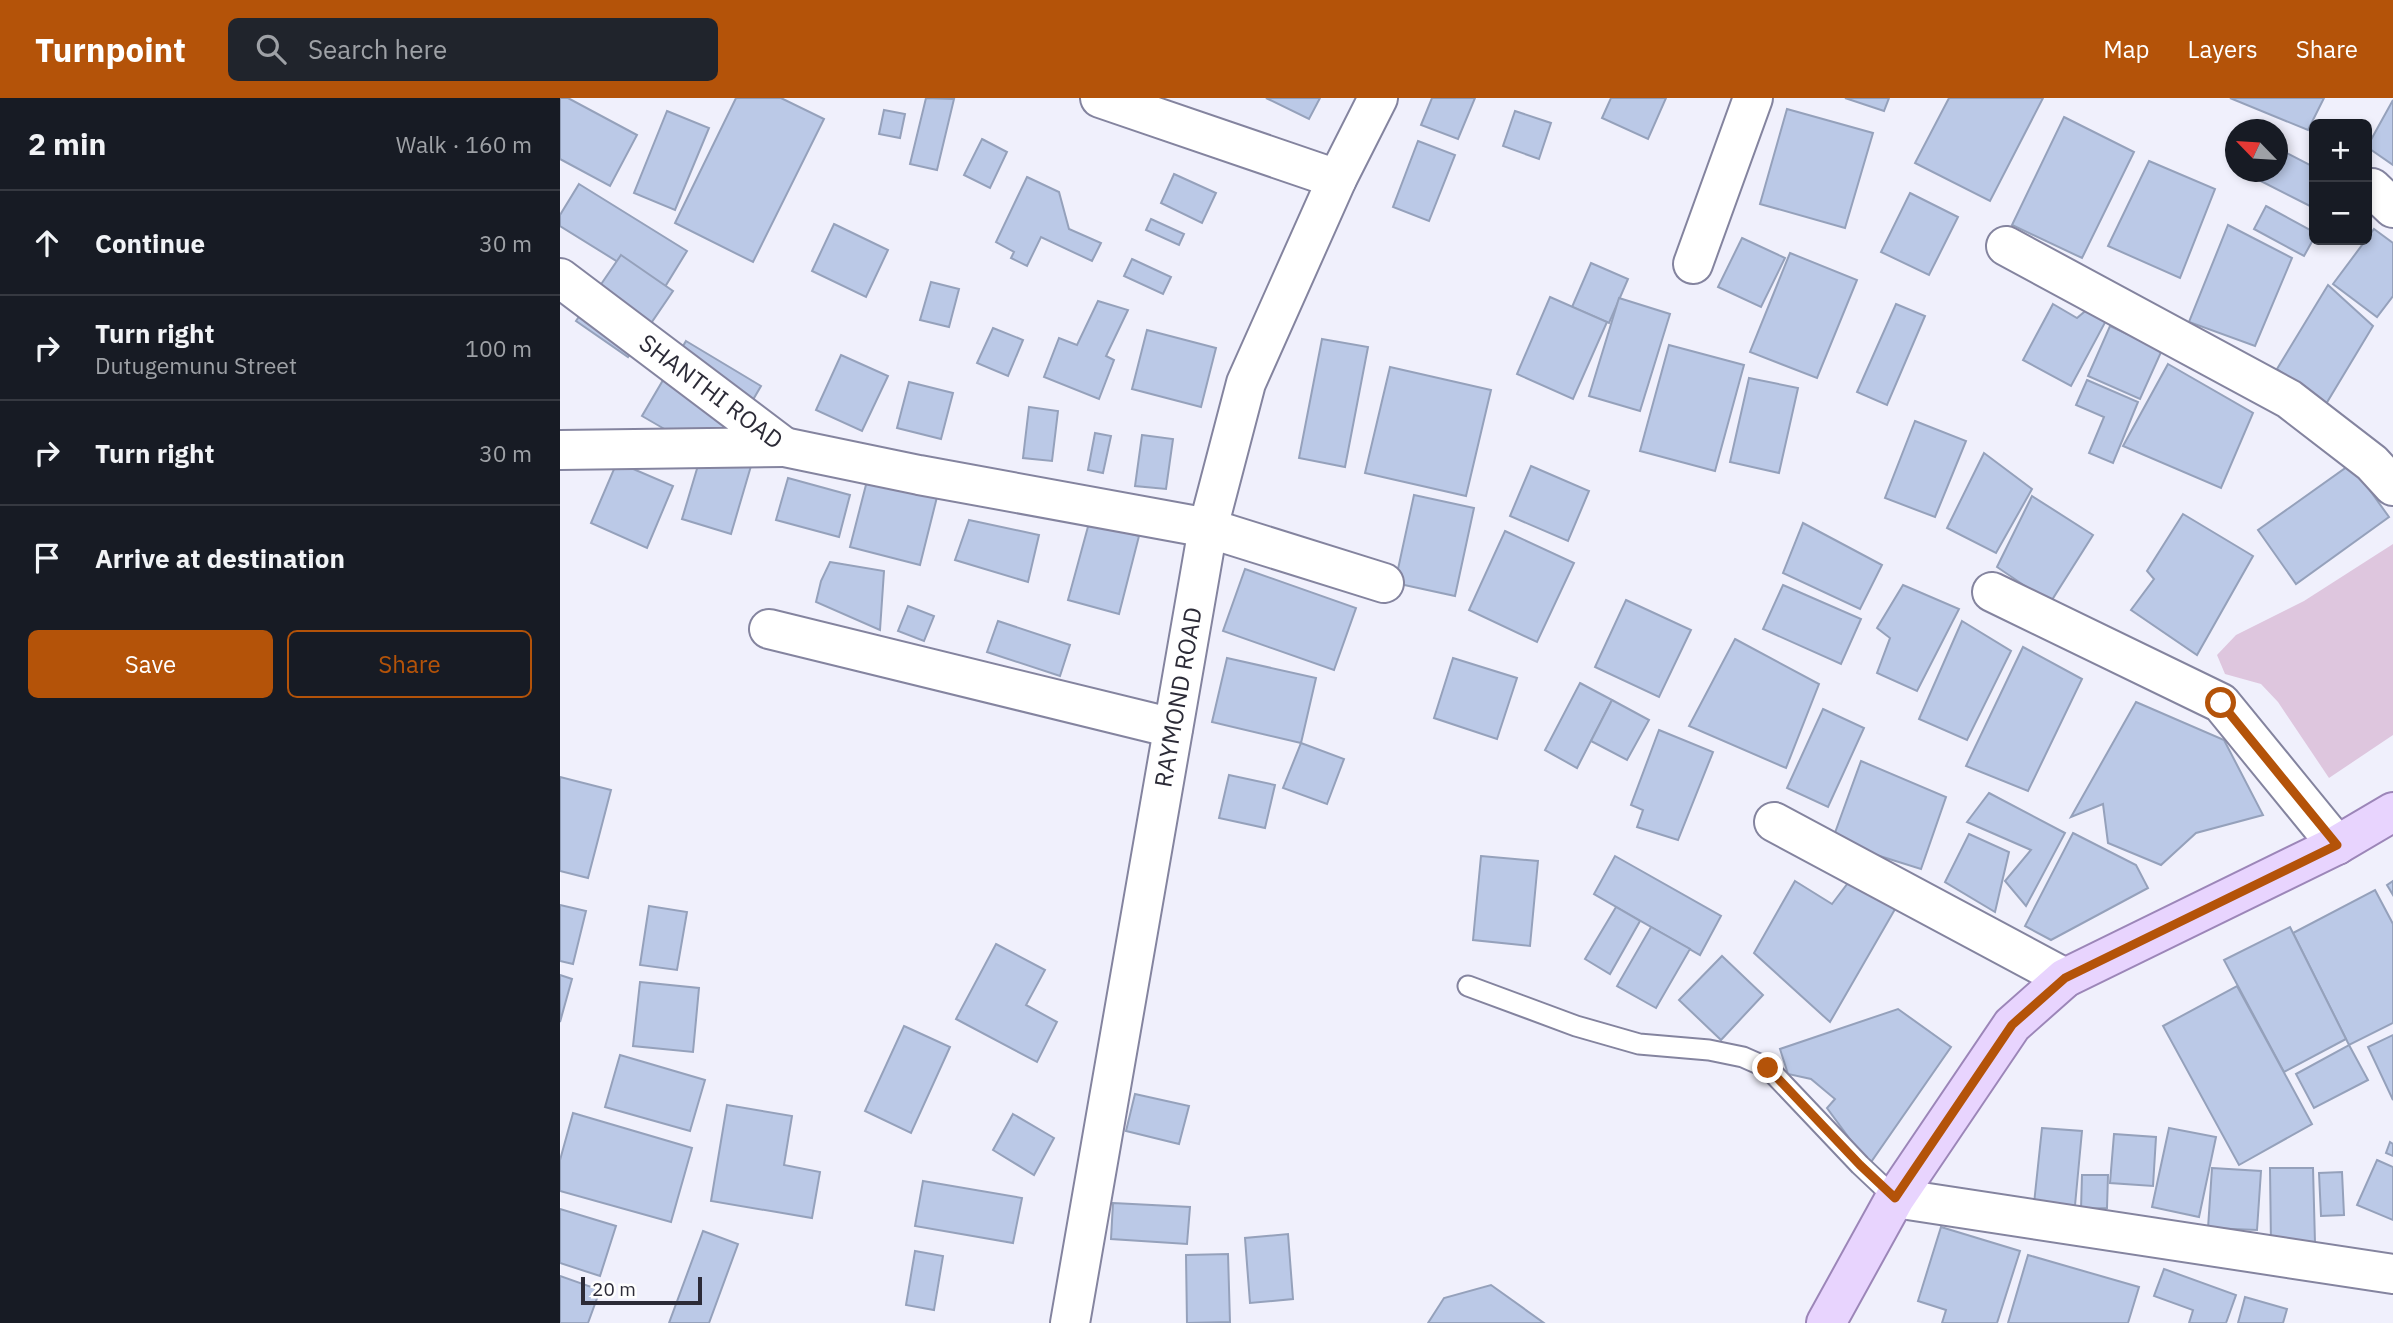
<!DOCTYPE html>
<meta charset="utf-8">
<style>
body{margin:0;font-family:"IBM Plex Sans",sans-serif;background:#20242c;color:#f1f3f6}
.controls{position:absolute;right:21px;top:21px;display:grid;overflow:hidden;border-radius:10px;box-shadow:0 4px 10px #0003}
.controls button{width:63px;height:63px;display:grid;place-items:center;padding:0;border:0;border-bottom:2px solid #363941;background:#171b24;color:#f1f3f6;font:35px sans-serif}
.compass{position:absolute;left:1665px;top:21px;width:63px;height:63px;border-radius:50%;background:#171b24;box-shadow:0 4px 10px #0003;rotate:295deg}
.scale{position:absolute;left:21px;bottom:18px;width:121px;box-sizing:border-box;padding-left:7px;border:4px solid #2c2b37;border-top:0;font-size:19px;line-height:24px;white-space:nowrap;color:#2c2b37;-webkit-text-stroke:5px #fefefe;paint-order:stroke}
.stop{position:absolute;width:21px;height:21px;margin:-16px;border:5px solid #b45309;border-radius:50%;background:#fff}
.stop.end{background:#b45309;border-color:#fff;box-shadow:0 2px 7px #0008}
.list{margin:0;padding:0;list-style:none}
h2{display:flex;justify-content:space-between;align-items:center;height:91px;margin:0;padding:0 28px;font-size:30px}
h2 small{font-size:23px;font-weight:400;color:#9ea1a6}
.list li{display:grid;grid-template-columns:46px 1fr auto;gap:21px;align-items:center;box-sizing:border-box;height:105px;padding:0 28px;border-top:2px solid #363941}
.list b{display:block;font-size:26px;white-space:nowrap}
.list p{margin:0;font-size:23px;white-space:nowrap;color:#9ea1a6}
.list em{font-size:23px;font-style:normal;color:#9ea1a6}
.actions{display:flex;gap:14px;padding:21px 28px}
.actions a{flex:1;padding:16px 0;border:2px solid #b45309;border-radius:10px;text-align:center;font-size:24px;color:#b45309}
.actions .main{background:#b45309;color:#fff}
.icon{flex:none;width:38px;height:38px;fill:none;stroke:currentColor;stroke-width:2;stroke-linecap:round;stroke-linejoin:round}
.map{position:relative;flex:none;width:1833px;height:1225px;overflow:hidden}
header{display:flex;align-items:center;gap:42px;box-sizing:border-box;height:98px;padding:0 35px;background:#b45309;color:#fff}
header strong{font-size:33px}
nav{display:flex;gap:38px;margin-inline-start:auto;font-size:24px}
.search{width:490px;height:63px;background:#20242c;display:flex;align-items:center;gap:18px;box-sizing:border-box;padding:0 24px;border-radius:10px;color:#9ea1a6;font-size:26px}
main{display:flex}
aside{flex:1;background:#171b24}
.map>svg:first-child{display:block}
.green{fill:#dec6de}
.building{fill:#bbc9e7;stroke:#95a1bb;stroke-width:2}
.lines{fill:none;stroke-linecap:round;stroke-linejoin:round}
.lane-casing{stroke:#84849f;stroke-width:23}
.street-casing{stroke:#84849f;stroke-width:42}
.primary-casing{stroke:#9c86b8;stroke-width:42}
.lane{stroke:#fff;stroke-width:19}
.street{stroke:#fff;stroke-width:38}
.primary{stroke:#e8d4fe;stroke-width:38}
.route{stroke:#b45309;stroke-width:9}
.labels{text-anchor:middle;stroke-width:7;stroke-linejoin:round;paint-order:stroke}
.street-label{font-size:24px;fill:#2c2b37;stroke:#fefefe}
</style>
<header>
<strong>Turnpoint</strong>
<div class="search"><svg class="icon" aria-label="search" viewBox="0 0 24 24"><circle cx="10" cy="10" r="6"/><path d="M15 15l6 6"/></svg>Search here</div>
<nav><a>Map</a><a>Layers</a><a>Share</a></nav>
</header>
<main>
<aside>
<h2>2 min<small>Walk · 160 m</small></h2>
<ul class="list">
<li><svg class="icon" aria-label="ahead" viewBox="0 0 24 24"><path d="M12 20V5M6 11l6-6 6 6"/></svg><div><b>Continue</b></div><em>30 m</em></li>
<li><svg class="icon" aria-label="right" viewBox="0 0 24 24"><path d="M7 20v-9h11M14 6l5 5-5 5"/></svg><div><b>Turn right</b><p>Dutugemunu Street</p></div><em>100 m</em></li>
<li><svg class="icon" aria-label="right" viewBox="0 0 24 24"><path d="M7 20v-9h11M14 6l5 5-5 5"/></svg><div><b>Turn right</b></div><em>30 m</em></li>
<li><svg class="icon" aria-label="arrive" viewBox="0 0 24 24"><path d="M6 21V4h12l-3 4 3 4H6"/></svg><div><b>Arrive at destination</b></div></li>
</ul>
<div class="actions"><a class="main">Save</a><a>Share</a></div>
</aside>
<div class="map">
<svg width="1833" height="1225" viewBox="0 0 1833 1225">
<rect width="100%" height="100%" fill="#f0f0fc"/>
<polygon class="green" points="1833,446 1833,637 1769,680 1718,604 1701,586 1665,576 1657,557 1676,537 1744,503"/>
<g class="building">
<polygon points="0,0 8,0 77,37 50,88 0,61"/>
<polygon points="176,0 221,0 264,21 193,164 115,125"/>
<polygon points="366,0 394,1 377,72 350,66"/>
<polygon points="706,0 760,0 749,21"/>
<polygon points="872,0 915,0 898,41 861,27"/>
<polygon points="1051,0 1106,0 1088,41 1042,20"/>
<polygon points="1285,0 1329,0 1324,13"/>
<polygon points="1389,0 1483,0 1430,103 1355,65"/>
<polygon points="1670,0 1764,0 1748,32"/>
<polygon points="1833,2 1833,67 1807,49"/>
<polygon points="1227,11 1313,35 1285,130 1200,106"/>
<polygon points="324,12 345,16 340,40 319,36"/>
<polygon points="107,13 149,30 115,112 74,95"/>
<polygon points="955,13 991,25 979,61 943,48"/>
<polygon points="1504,19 1574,54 1522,160 1452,127"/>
<polygon points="422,41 447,54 430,90 404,77"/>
<polygon points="858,43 895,57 869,123 833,109"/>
<polygon points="1717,50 1754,69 1754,110 1683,74 1717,74"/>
<polygon points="1589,63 1655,91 1620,180 1548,148"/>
<polygon points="614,76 656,95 642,125 601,105"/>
<polygon points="467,79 499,94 509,131 541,145 532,163 481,139 467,168 451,160 454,154 436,144"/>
<polygon points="19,86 127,153 103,192 0,128 0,117"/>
<polygon points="1350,95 1398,119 1369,177 1321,154"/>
<polygon points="1706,108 1754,134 1754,140 1744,158 1694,131"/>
<polygon points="591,121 624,136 619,147 586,132"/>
<polygon points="274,126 328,152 306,199 252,173"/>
<polygon points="1668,127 1732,160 1695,248 1629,224"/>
<polygon points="1814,131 1833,145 1833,198 1817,219 1773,186"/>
<polygon points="1182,140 1225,160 1201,209 1158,189"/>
<polygon points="1230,155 1297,182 1257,280 1190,254"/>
<polygon points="61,157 113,193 68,259 16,223"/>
<polygon points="572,161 611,179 603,196 564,178"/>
<polygon points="1031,165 1068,181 1049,225 1012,209"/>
<polygon points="371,184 399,191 389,229 360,222"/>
<polygon points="1768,187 1813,228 1766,306 1717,271"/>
<polygon points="990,199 1047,224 1013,301 957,276"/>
<polygon points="1059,200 1110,216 1080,313 1029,298"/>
<polygon points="538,203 568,212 546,258 554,262 539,301 484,279 499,240 517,247"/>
<polygon points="1336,206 1365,218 1327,307 1297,294"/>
<polygon points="1493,206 1517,220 1530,209 1548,219 1511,288 1463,262"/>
<polygon points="1550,228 1602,252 1580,301 1528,278"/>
<polygon points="433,230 463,242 448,278 417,265"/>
<polygon points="587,232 656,250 641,309 572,291"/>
<polygon points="762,241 808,249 785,369 739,360"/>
<polygon points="126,243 201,288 158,362 82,318"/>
<polygon points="1109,247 1184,267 1155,373 1080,353"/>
<polygon points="281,257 328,278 302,333 256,312"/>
<polygon points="1608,266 1693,315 1661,390 1563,348"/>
<polygon points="830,269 931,292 906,398 805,375"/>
<polygon points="1189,280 1238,290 1219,375 1170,364"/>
<polygon points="1527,282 1578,304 1553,365 1529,355 1544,319 1516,307"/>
<polygon points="349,284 393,295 381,341 337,330"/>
<polygon points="469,309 498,313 492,363 463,360"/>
<polygon points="1355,323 1406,343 1375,419 1325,400"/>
<polygon points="535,335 551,338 543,375 528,372"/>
<polygon points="582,337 613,341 606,391 575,388"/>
<polygon points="142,354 191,368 171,436 122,421"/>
<polygon points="1424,355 1472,391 1436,455 1387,430"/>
<polygon points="57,364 113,388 87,450 31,425"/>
<polygon points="1791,366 1829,419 1736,486 1698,432"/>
<polygon points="971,368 1029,393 1008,443 950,418"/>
<polygon points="308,379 378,395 360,467 290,449"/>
<polygon points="228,380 290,397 279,439 216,422"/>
<polygon points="854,397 914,410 895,498 835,485"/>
<polygon points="1472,398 1533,437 1490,505 1437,469"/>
<polygon points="1623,416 1693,458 1637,557 1571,512 1594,481 1587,473"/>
<polygon points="409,422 479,437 468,484 395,462"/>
<polygon points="529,425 579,438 559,516 508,502"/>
<polygon points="1243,425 1322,467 1300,511 1223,475"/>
<polygon points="945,433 1014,465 977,544 909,512"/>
<polygon points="270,464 324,473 320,532 256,504 261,483"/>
<polygon points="685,471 796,510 774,572 663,533"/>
<polygon points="1223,487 1301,521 1281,566 1203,531"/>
<polygon points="1343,487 1399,511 1357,593 1317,575 1330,540 1317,530"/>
<polygon points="1066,502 1131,532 1099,599 1035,569"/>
<polygon points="348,508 374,518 364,543 338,533"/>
<polygon points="438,523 510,547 500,578 427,554"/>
<polygon points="1402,523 1451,553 1407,642 1359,621"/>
<polygon points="1175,541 1259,586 1226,670 1129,628"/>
<polygon points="1463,549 1522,581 1468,693 1406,668"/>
<polygon points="667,560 756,580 741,645 652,624"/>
<polygon points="893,560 957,580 937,641 874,620"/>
<polygon points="1020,585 1052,602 1017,670 985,652"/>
<polygon points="1052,602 1089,622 1067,662 1031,643"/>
<polygon points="1576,604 1664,642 1703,717 1636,735 1601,767 1548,745 1543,706 1511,719"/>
<polygon points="1263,611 1304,630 1268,709 1227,690"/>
<polygon points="1099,632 1153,654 1118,742 1077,729 1083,712 1071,707"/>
<polygon points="741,645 784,661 767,706 723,690"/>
<polygon points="1301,663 1386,699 1361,771 1272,743"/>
<polygon points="669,677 715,687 705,730 659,720"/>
<polygon points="0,679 51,692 28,780 0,773"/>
<polygon points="1429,695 1505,735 1466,808 1445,783 1471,752 1407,724"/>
<polygon points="1513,735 1576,767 1588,790 1491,842 1465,828"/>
<polygon points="1409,736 1449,754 1435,814 1385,784"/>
<polygon points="921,758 978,763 970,848 913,842"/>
<polygon points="1055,758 1161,818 1140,857 1034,796"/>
<polygon points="1235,783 1272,806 1288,785 1338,806 1270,924 1194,855"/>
<polygon points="1833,783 1833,797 1827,787"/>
<polygon points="1815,792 1833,826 1833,925 1789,947 1733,835"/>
<polygon points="0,807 26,813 13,866 0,863"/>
<polygon points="89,808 127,814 117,872 80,867"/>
<polygon points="1056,809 1080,823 1050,876 1025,861"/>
<polygon points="1091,829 1130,851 1096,910 1057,888"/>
<polygon points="1730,829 1786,941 1724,974 1664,862"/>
<polygon points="436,846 485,872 466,907 497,924 477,964 396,921"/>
<polygon points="1162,858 1203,897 1161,942 1119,902"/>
<polygon points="0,877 12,881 0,924"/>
<polygon points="80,884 139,890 133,954 73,948"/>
<polygon points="1677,888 1752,1026 1679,1067 1603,928"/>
<polygon points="1338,911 1391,949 1309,1067 1267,1010 1275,1001 1251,981 1228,976 1220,951"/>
<polygon points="344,928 390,949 351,1035 305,1013"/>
<polygon points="1833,937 1833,1002 1808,949"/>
<polygon points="1789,947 1808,982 1754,1010 1736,976"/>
<polygon points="60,957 145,982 130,1033 45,1009"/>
<polygon points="575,996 629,1008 619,1046 566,1033"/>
<polygon points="167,1007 232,1018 224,1067 260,1074 252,1120 151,1103"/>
<polygon points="13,1015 132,1050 111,1124 0,1093 0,1062"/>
<polygon points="453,1016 494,1040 474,1077 433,1052"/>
<polygon points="1482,1030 1522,1033 1514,1118 1473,1115"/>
<polygon points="1609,1030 1656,1039 1639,1119 1592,1109"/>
<polygon points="1554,1036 1596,1039 1593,1088 1550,1085"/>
<polygon points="1830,1044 1833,1046 1833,1058 1826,1055"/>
<polygon points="1817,1062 1833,1069 1833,1122 1797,1107"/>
<polygon points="1652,1070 1701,1073 1697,1132 1648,1130"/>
<polygon points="1710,1070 1753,1070 1755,1145 1711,1146"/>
<polygon points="1782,1074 1784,1117 1761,1118 1759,1075"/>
<polygon points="1522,1077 1548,1077 1547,1110 1521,1111"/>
<polygon points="363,1083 462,1100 453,1145 355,1128"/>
<polygon points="553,1105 630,1109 627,1146 551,1141"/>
<polygon points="0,1111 56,1128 40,1178 0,1165"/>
<polygon points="1381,1129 1460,1153 1437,1225 1382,1225 1386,1212 1358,1203"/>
<polygon points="143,1133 178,1146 149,1225 109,1225"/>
<polygon points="728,1136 733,1201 690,1205 685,1140"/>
<polygon points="355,1153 383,1158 374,1212 346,1207"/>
<polygon points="668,1156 670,1224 627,1225 626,1157"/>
<polygon points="1468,1157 1579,1189 1568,1225 1448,1225"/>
<polygon points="1604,1171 1676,1197 1666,1225 1629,1225 1633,1212 1594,1198"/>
<polygon points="0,1178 40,1192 28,1225 0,1225"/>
<polygon points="931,1187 984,1225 868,1225 884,1200"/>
<polygon points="1685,1199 1727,1211 1723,1225 1678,1225"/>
</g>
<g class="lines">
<defs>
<polyline id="lane" points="908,888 1016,928 1079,946 1149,952 1183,959 1208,970 1300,1067 1335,1100"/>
<g id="street">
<polyline points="540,0 777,81"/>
<polyline points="1812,90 1833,110"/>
<polyline points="1446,148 1729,301 1812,365 1833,388"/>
<polyline points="1133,166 1193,0"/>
<path id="s1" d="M0 180 224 349 0 352"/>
<polyline points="224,349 359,377 648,430 824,485"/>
<polyline points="1432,494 1661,605 1777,747"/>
<polyline points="209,531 613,630"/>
<polyline points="1214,724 1505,880"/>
<polyline points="1335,1100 1833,1176"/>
<path id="s2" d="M510 1225 648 430 686 285 777 81 818 0"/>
</g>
<polyline id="primary" points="1266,1225 1335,1100 1452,927 1505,880 1777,747 1833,714"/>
</defs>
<use href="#lane" class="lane-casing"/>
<use href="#street" class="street-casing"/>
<use href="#primary" class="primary-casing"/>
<use href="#lane" class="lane"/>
<use href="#street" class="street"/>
<use href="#primary" class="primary"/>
</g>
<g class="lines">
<polyline class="route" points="1208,970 1300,1067 1335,1100 1452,927 1505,880 1777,747 1661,605"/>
</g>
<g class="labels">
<g class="street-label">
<text dy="8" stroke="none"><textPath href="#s1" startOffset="189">SHANTHI ROAD</textPath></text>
<text dy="8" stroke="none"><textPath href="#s2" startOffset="635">RAYMOND ROAD</textPath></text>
</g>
</g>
</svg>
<div class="controls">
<button>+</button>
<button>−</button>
</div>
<svg class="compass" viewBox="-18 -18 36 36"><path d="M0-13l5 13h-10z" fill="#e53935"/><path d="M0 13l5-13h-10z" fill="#9ea1a6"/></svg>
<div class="scale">20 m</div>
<div class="stop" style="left:1661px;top:605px"></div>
<div class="stop end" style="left:1208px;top:970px"></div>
</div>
</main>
